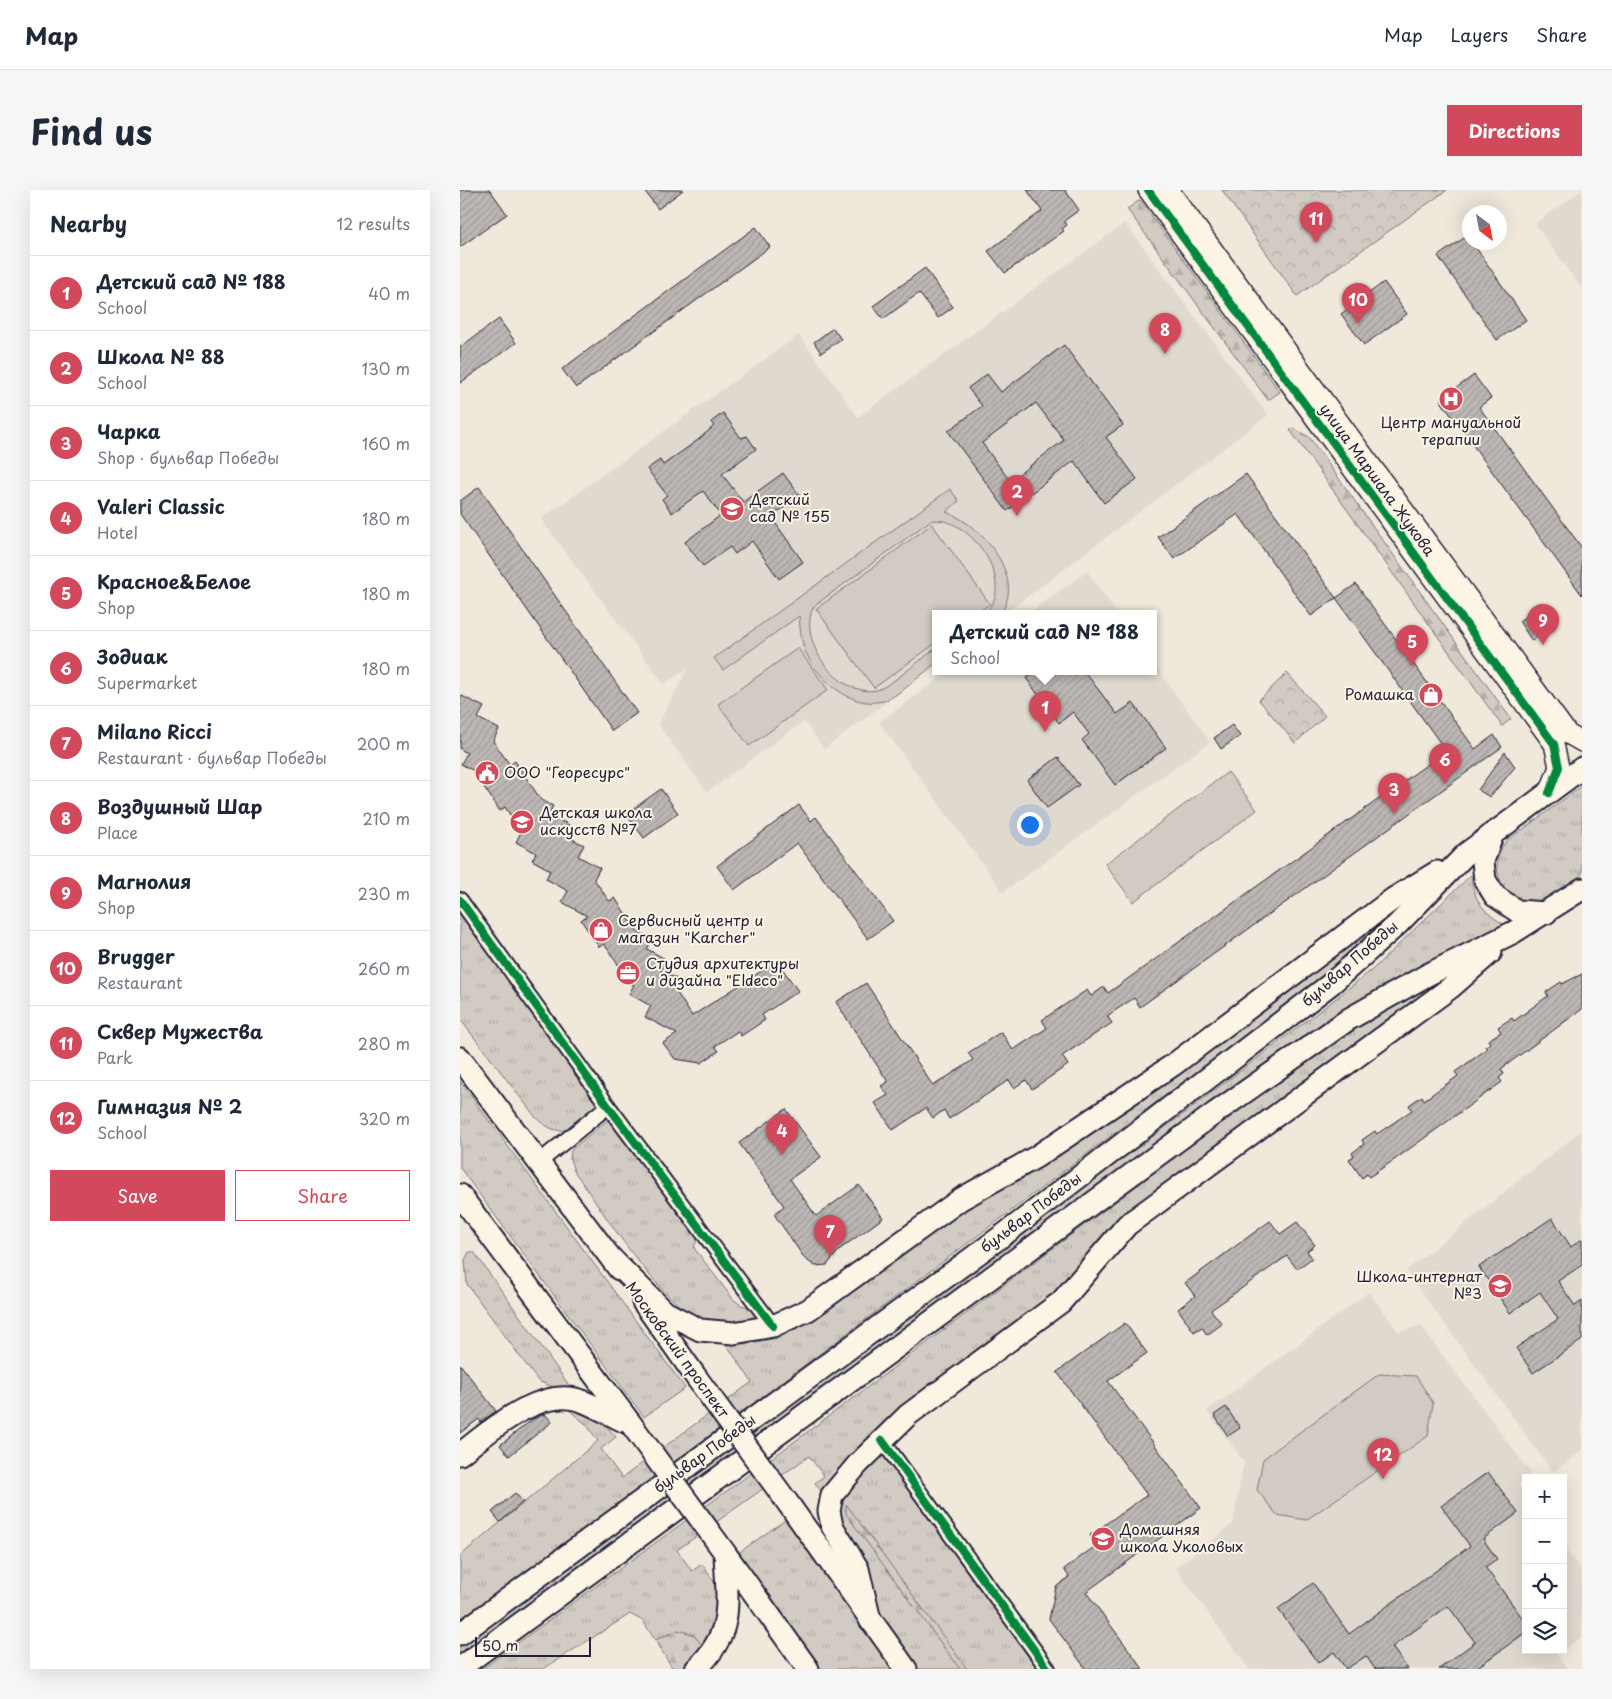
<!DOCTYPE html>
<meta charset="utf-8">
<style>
body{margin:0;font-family:"Playpen Sans",sans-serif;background:#f6f6f7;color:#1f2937}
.controls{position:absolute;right:15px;bottom:15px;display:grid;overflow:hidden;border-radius:0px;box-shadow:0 5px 20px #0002}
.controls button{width:45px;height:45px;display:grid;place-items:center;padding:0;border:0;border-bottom:1px solid #e0e1e3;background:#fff;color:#1f2937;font:25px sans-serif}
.compass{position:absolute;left:1002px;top:15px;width:45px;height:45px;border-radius:50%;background:#fff;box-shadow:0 5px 20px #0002;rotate:148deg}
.scale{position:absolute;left:15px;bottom:12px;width:116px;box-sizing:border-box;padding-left:5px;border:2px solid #22223b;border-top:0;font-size:14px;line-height:18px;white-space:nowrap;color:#22223b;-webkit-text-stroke:4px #fcf5e5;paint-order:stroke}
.you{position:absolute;left:569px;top:634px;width:18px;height:18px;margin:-12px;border:4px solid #fff;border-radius:50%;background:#1a73e8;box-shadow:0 0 0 8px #1a73e833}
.badge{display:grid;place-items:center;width:32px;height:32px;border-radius:50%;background:#d1495b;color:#fff;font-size:16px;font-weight:700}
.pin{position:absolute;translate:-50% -41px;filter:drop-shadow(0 1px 2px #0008)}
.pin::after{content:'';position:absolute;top:26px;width:18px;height:15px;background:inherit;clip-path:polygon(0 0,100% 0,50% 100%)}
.popup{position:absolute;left:472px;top:420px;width:225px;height:65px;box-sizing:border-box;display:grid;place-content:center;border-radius:0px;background:#fff;filter:drop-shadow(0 1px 4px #0005);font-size:16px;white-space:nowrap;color:#747a83}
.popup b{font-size:19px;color:#1f2937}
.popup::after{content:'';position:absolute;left:50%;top:100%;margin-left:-10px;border:10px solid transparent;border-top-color:#fff}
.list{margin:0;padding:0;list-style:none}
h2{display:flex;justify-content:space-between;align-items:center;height:65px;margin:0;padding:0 20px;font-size:21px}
h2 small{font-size:16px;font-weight:400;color:#747a83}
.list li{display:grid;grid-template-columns:32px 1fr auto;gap:15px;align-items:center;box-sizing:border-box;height:75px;padding:0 20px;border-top:1px solid #e0e1e3}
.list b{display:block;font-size:19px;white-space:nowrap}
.list p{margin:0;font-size:16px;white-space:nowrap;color:#747a83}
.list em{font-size:16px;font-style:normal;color:#747a83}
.actions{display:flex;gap:10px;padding:15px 20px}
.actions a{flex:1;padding:11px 0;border:1px solid #d1495b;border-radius:0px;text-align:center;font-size:18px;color:#d1495b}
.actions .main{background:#d1495b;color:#fff}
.icon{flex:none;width:28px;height:28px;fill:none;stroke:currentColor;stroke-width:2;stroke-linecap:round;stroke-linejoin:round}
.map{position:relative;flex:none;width:1122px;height:1479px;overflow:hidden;border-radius:0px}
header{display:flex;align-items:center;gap:30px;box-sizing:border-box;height:70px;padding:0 25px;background:#fff;border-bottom:1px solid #e0e1e3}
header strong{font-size:24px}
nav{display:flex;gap:28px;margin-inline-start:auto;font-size:18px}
.intro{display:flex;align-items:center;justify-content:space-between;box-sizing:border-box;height:120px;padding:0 30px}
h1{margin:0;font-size:35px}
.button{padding:12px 22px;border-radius:0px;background:#d1495b;color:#fff;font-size:18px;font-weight:700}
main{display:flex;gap:30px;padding:0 30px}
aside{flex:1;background:#fff;border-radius:0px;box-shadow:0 5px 20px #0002}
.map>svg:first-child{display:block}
.built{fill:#e0d9cf}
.grass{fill:url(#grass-tufts);stroke:#7a767f}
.forest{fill:url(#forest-firs);stroke:#7a767f}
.park{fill:url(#park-crowns);stroke:#7a767f}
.pitch{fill:#d1cbc3;stroke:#7a767f}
.building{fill:url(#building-hatch);stroke:#22223b;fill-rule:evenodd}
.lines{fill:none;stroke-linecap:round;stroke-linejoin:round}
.street-casing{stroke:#22223b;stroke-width:18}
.secondary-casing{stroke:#22223b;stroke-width:22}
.primary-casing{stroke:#22223b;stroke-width:25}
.street{stroke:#fcf5e5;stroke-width:14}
.secondary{stroke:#fcf5e5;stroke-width:19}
.primary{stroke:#fcf5e5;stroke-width:21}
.primary-bridge-casing{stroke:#22223b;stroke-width:25;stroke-linecap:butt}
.primary-bridge{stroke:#fcf5e5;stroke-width:21}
.cycleway-casing{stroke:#fcf5e5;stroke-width:11}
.cycleway{stroke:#00873e;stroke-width:8}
.labels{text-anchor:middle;stroke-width:4;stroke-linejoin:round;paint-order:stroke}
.poi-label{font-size:15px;fill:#22223b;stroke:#fcf5e5;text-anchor:start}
.street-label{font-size:15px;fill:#22223b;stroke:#fcf5e5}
</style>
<header>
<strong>Map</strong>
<nav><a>Map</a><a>Layers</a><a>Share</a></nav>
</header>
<div class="intro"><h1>Find us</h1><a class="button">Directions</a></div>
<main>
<aside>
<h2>Nearby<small>12 results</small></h2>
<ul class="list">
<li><span class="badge">1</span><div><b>Детский сад № 188</b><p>School</p></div><em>40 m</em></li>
<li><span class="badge">2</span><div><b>Школа № 88</b><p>School</p></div><em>130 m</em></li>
<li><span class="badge">3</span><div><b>Чарка</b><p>Shop · бульвар Победы</p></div><em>160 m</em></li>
<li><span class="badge">4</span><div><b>Valeri Classic</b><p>Hotel</p></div><em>180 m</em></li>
<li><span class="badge">5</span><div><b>Красное&amp;Белое</b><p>Shop</p></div><em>180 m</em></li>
<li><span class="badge">6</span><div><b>Зодиак</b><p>Supermarket</p></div><em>180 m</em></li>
<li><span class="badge">7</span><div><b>Milano Ricci</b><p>Restaurant · бульвар Победы</p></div><em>200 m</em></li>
<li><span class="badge">8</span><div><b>Воздушный Шар</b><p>Place</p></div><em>210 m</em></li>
<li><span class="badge">9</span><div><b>Магнолия</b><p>Shop</p></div><em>230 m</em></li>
<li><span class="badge">10</span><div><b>Brugger</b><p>Restaurant</p></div><em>260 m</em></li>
<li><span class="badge">11</span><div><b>Сквер Мужества</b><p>Park</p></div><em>280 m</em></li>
<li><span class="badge">12</span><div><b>Гимназия № 2</b><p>School</p></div><em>320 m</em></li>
</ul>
<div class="actions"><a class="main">Save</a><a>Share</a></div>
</aside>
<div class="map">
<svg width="1122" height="1479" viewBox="0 0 1122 1479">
<defs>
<pattern id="grass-tufts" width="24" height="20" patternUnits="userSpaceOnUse" patternTransform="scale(1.25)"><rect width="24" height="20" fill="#d1cbc3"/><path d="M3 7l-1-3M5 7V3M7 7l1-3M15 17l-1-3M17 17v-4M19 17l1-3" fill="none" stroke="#b3aea8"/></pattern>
<pattern id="forest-firs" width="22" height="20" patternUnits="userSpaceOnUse" patternTransform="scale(1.25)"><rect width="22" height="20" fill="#d1cbc3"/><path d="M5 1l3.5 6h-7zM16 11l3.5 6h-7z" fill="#b3aea8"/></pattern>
<pattern id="park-crowns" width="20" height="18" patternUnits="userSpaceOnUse" patternTransform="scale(1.25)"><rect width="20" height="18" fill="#d1cbc3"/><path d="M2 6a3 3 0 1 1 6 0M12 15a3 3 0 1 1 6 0" fill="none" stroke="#b3aea8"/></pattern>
<pattern id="building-hatch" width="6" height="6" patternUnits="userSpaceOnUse" patternTransform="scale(1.25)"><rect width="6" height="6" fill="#bcb7b3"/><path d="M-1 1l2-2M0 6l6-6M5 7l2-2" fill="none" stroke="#a19d9b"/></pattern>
</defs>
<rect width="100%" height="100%" fill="#efe8db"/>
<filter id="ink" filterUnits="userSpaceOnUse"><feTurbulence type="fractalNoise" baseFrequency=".02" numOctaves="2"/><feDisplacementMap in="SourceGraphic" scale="10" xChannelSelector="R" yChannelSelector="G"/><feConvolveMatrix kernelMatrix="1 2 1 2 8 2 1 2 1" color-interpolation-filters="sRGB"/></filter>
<g filter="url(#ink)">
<g class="built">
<polygon points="1122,0 1122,99 1075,34"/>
<polygon points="665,33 808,225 546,423 476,423 476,475 364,559 344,531 247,602 198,534 228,478 204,494 81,329 339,145 398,227"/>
<polygon points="627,381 657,423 569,423"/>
<polygon points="694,474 750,552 543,702 419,532 490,481 694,481"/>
<polygon points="1122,940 1122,1261 1093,1282 946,1081"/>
<polygon points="909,1102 939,1142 960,1135 1071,1283 1058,1294 1066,1305 1066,1460 1103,1460 1103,1356 1122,1381 1122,1447 1097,1465 1107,1479 789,1479 715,1378 773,1334 784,1272 747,1221"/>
</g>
<g class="grass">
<path d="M1122 596V684C1108 694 1091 711 1072 711 1042 711 1027 677 1045 653 1050 647 1060 642 1066 637 1085 623 1103 610 1122 596Z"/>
<path d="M1011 685C1014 712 1024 722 1046 736L927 798 0 1468V1456L718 928 870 813 913 779Z"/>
<path d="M0 723 139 915C115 935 105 953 77 929L0 829Z"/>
<polygon points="933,724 929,730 865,786 306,1204 0,1430 0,1366 138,1251 126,1234 110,1221 113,1216 143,1232 156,1247 141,1259 162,1288 292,1192 264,1151 284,1154 319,1148 357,1126 496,1024 626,946 926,726"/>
<polygon points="964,802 960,808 661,1027 606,1093 443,1215 361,1301 355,1293 364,1286 349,1266 217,1360 232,1381 242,1374 261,1402 258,1433 245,1459 219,1440 195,1450 183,1431 170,1424 83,1479 22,1479 338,1249 833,879 920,822 957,803"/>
<polygon points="0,891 225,1198 184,1227 0,978"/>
<path d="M149 929 158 936 239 1044 234 1058 273 1109 281 1115 295 1119 298 1125 293 1133C280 1133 254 1135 243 1131 200 1114 142 1020 114 981L110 969 111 960Z"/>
<polygon points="9,1062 14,1062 111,1198 110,1201 104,1202 78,1191 7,1094 5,1070"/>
<polygon points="422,1250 588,1479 446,1479 410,1430 372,1305"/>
<polygon points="328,1328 438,1479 359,1479 274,1366"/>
</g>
<g class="forest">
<polygon points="680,10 820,202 808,210 667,19"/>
<polygon points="833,238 849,247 1051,529 1042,536 830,240"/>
<polygon points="386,1314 507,1479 500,1479 386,1324"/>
<polygon points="219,1440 234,1445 245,1459 229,1479 213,1479 195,1450"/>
</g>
<g class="park">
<polygon points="762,0 987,0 837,106"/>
<polygon points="827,483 865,526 835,553 799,510"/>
</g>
<g class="pitch">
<path d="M490 299 499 311 486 322C519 333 567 386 541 423H524C560 396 508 322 470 331L354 416C336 450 378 508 417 500 429 497 464 467 476 458V473C463 483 438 507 423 511 391 519 359 490 346 463 341 451 340 438 339 426L263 480 254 468Z"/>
<polygon points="472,334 530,414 517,423 476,423 476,453 414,498 356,419"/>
<polygon points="338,458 368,500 289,556 258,514"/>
<polygon points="768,582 797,620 673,712 645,674"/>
<polygon points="919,1184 956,1186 973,1213 968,1246 846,1330 817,1325 797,1300 803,1269"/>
</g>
<g class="building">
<polygon points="0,0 30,0 47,24 0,57"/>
<polygon points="184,0 223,0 198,19"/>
<polygon points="567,0 605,0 619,20 604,31 607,35 602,39 604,41 545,83 528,61 582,21"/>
<polygon points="296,37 310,57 116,198 102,179"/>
<polygon points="1007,46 1010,52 1012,52 1066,130 1037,150 978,66"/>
<polygon points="465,78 493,117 478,128 459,103 423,129 413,116"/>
<polygon points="924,92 947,124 904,155 881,124"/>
<polygon points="39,129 56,153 0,193 0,157"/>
<polygon points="373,138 381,149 361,163 354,152"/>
<path d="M604 155 663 235 646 247 677 289 644 313 614 271 547 321 488 241 522 216 508 198 527 184 541 202ZM576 213 604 250 550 291 522 253Z"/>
<polygon points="1014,185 1031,208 1019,217 1122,358 1122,405 980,210"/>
<polygon points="263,223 281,248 287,246 296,259 262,284 283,312 323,283 340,306 311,327 343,372 319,389 292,351 275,364 270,357 243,376 225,352 261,325 243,301 212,323 202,309 207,305 187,279 200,270 203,275 238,250 254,236 251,232"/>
<polygon points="786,284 876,408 851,426 778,324 714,369 698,347"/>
<polygon points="19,297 177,523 152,541 0,324 0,311"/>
<polygon points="896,394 1015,559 1034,545 1042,557 680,817 674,808 647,826 652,833 602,866 608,875 572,899 566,890 554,898 549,890 489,929 484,920 473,928 466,918 433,940 415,913 428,905 421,896 428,892 376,812 406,793 473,896 513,870 508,863 541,842 553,860 587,838 582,830 627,800 631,806 644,797 648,803 986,561 876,408"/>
<polygon points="1070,423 1084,443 1072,451 1059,431"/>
<polygon points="576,481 624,481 657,524 673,513 706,558 655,595 622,550 629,544 613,522 599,533 566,488"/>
<polygon points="0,505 24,517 18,528 39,539 33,551 50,575 55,571 81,610 93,616 89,624 109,635 104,645 124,655 118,666 140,678 134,689 149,711 155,708 177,741 192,749 187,759 207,770 201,781 223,792 217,803 232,826 317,771 338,801 302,825 305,830 281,846 278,841 255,856 259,861 241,873 215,869 203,853 217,844 185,827 191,816 169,804 174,795 156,785 160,777 144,754 139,757 121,730 127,726 102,712 108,701 86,689 90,680 72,670 76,663 56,652 61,642 45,617 40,621 22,594 29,589 1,574 7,563 0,559"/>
<polygon points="772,535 780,546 761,559 754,548"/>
<polygon points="1045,562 1055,577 1030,607 1018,600"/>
<polygon points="598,567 619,595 587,618 567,590"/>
<polygon points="201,599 218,623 184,648 166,624"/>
<polygon points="339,615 351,631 356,627 433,731 408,749 337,653 274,700 257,676"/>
<polygon points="1122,784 1122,819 1041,879 1044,884 1039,888 1042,892 934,970 909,987 907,984 902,988 889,969 894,966 892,963 904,954 902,950 915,941 917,944 939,929 952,920 949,915 962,906 964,910 998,886 995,882 1027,859 1025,857 1030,853 1028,850 1041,842 1038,837 1052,828 1054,831 1077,814 1088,806 1086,802 1101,792 1102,794"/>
<polygon points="326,919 361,967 330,989 356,1026 399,995 423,1028 380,1059 367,1075 355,1076 345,1069 314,1024 324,1016 279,953"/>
<polygon points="1092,1028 1111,1057 1122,1049 1122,1075 1098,1091 1115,1116 1122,1111 1122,1150 1073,1183 1056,1158 1098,1129 1080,1102 1050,1123 1019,1077"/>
<polygon points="810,1031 820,1044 837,1032 855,1055 847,1061 852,1068 837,1079 827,1066 751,1120 762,1134 747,1145 742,1137 734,1142 718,1119 735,1106 725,1093"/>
<polygon points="665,1133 687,1163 648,1191 741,1318 626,1402 683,1479 626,1479 589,1429 596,1397 609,1387 604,1379 637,1355 630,1345 687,1305 597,1182"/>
<polygon points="0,1174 36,1221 21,1232 19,1229 0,1243"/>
<polygon points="766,1217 780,1238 768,1246 754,1225"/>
<polygon points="85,1224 92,1232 49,1266 40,1255 73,1229"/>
<polygon points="1028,1282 1058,1323 1023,1349 1037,1369 1025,1377 1066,1433 1066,1442 1015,1479 979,1479 1015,1452 988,1416 932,1457 948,1479 915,1479 906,1466 886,1479 874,1462 858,1473 818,1419 853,1393 889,1444 1010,1356 981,1316"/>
<polygon points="55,1303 63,1312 40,1332 32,1322"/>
</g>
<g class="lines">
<defs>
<g id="street">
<polyline points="0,710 148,916 313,1136"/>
<polyline points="78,973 148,916"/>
<polyline points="422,1250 588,1479"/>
</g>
<g id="secondary">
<polyline points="688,0 1094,554 1099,577 1089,603"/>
<polyline points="709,0 1108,544 1122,552"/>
</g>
<g id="primary">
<polyline points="1033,643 1023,671 1025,690 1035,706 1057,721 1086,723"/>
<polyline points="0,868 159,1079"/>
<polyline points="0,1005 171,1234"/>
<polyline points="151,1068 205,1122 240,1140 274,1143 313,1136 348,1120 501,1009 576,967 713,875 933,709 977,682"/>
<polyline points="183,1112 236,1187"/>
<path d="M0 1264C30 1241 81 1195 122 1211 138 1217 154 1227 170 1234"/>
<polyline points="330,1316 446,1479"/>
<polyline points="265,1363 348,1479"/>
<polyline points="410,1430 398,1379 372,1336 369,1321 372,1305 398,1274 448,1225 601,1112 667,1035 990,798 1031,762"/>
<polyline points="0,1444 546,1043 872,793 938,734 1007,663 1122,578"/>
<polyline points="0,1478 755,923 889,829 969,784 1054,742 1122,699"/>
<path d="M236 1479C275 1442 267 1413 265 1364"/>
</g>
</defs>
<use href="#street" class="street-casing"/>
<use href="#secondary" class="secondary-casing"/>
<use href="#primary" class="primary-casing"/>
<use href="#street" class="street"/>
<use href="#secondary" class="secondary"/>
<use href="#primary" class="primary"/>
<defs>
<g id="primary-bridge">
<polyline points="236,1187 330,1316"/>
<polyline points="171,1234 265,1363"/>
</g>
</defs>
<use href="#primary-bridge" class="primary-bridge-casing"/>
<use href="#primary-bridge" class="primary-bridge"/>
<defs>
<g id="cycleway">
<polyline points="688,0 1094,554 1099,577 1089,603"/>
<polyline points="0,710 148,916 313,1136"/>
<polyline points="422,1250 588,1479"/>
</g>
</defs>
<use href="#cycleway" class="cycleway-casing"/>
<use href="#cycleway" class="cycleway"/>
</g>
</g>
<defs>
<symbol id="hospital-disc" viewBox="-11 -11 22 22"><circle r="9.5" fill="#d1495b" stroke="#fcf5e5"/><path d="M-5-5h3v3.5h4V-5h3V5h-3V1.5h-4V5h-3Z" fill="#fff"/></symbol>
<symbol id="school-disc" viewBox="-11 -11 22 22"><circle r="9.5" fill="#d1495b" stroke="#fcf5e5"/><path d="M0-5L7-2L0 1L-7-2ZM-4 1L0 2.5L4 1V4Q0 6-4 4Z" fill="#fff"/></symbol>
<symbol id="shop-disc" viewBox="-11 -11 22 22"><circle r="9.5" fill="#d1495b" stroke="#fcf5e5"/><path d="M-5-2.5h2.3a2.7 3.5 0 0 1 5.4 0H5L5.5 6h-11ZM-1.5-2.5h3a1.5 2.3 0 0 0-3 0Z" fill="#fff"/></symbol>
<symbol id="civic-disc" viewBox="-11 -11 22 22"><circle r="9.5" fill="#d1495b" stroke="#fcf5e5"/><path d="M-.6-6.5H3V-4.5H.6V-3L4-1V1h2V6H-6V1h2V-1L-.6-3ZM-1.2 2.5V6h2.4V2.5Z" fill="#fff"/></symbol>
<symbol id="office-disc" viewBox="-11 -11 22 22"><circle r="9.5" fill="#d1495b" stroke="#fcf5e5"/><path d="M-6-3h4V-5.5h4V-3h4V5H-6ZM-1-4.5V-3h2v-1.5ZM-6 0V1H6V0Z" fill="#fff"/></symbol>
</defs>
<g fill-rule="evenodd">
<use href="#hospital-disc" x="977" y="195" width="28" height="28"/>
<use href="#school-disc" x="258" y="305" width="28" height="28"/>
<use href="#shop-disc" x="957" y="491" width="28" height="28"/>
<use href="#civic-disc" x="13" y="569" width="28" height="28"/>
<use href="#school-disc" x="48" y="618" width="28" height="28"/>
<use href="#shop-disc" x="127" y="726" width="28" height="28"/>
<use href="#office-disc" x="154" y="769" width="28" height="28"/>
<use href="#school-disc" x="1026" y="1082" width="28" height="28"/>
<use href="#school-disc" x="629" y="1335" width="28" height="28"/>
</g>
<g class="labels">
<g class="poi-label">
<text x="991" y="238" text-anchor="middle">Центр мануальной<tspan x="991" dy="17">терапии</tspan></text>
<text x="290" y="315">Детский<tspan x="290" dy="17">сад № 155</tspan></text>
<text x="954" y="510" text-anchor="end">Ромашка</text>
<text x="44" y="588">ООО "Георесурс"</text>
<text x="80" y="628">Детская школа<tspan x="80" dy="17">искусств №7</tspan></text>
<text x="158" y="736">Сервисный центр и<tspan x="158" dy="17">магазин "Karcher"</tspan></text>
<text x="186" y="779">Студия архитектуры<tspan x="186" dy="17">и дизайна "Eldeco"</tspan></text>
<text x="1022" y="1092" text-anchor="end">Школа-интернат<tspan x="1022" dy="17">№3</tspan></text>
<text x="660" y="1345">Домашняя<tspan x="660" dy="17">школа Уколовых</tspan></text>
</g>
<g class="street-label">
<text transform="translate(917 290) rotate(54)" y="5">улица Маршала Жукова</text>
<text transform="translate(890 774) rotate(-41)" y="5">бульвар Победы</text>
<text transform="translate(571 1023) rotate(-37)" y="5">бульвар Победы</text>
<text transform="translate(217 1160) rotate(54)" y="5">Московский проспект</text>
<text transform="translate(245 1264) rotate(-36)" y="5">бульвар Победы</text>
</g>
</g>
</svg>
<div class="controls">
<button>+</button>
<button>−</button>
<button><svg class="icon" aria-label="locate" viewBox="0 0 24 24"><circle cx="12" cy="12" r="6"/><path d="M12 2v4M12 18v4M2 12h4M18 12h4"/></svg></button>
<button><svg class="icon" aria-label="layers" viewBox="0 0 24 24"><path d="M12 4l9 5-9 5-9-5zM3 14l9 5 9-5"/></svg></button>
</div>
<svg class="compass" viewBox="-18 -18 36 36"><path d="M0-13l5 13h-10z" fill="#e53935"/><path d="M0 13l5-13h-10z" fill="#747a83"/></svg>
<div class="scale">50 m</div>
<div class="you"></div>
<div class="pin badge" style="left:585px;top:542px">1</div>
<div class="popup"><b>Детский сад № 188</b>School</div>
<div class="pin badge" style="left:557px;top:326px">2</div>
<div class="pin badge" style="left:934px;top:624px">3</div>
<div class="pin badge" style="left:322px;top:965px">4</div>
<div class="pin badge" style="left:952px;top:476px">5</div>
<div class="pin badge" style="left:985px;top:594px">6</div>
<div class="pin badge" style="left:370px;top:1066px">7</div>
<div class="pin badge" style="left:705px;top:164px">8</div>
<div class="pin badge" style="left:1083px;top:455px">9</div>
<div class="pin badge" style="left:898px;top:134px">10</div>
<div class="pin badge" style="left:856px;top:53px">11</div>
<div class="pin badge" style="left:923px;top:1289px">12</div>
</div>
</main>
